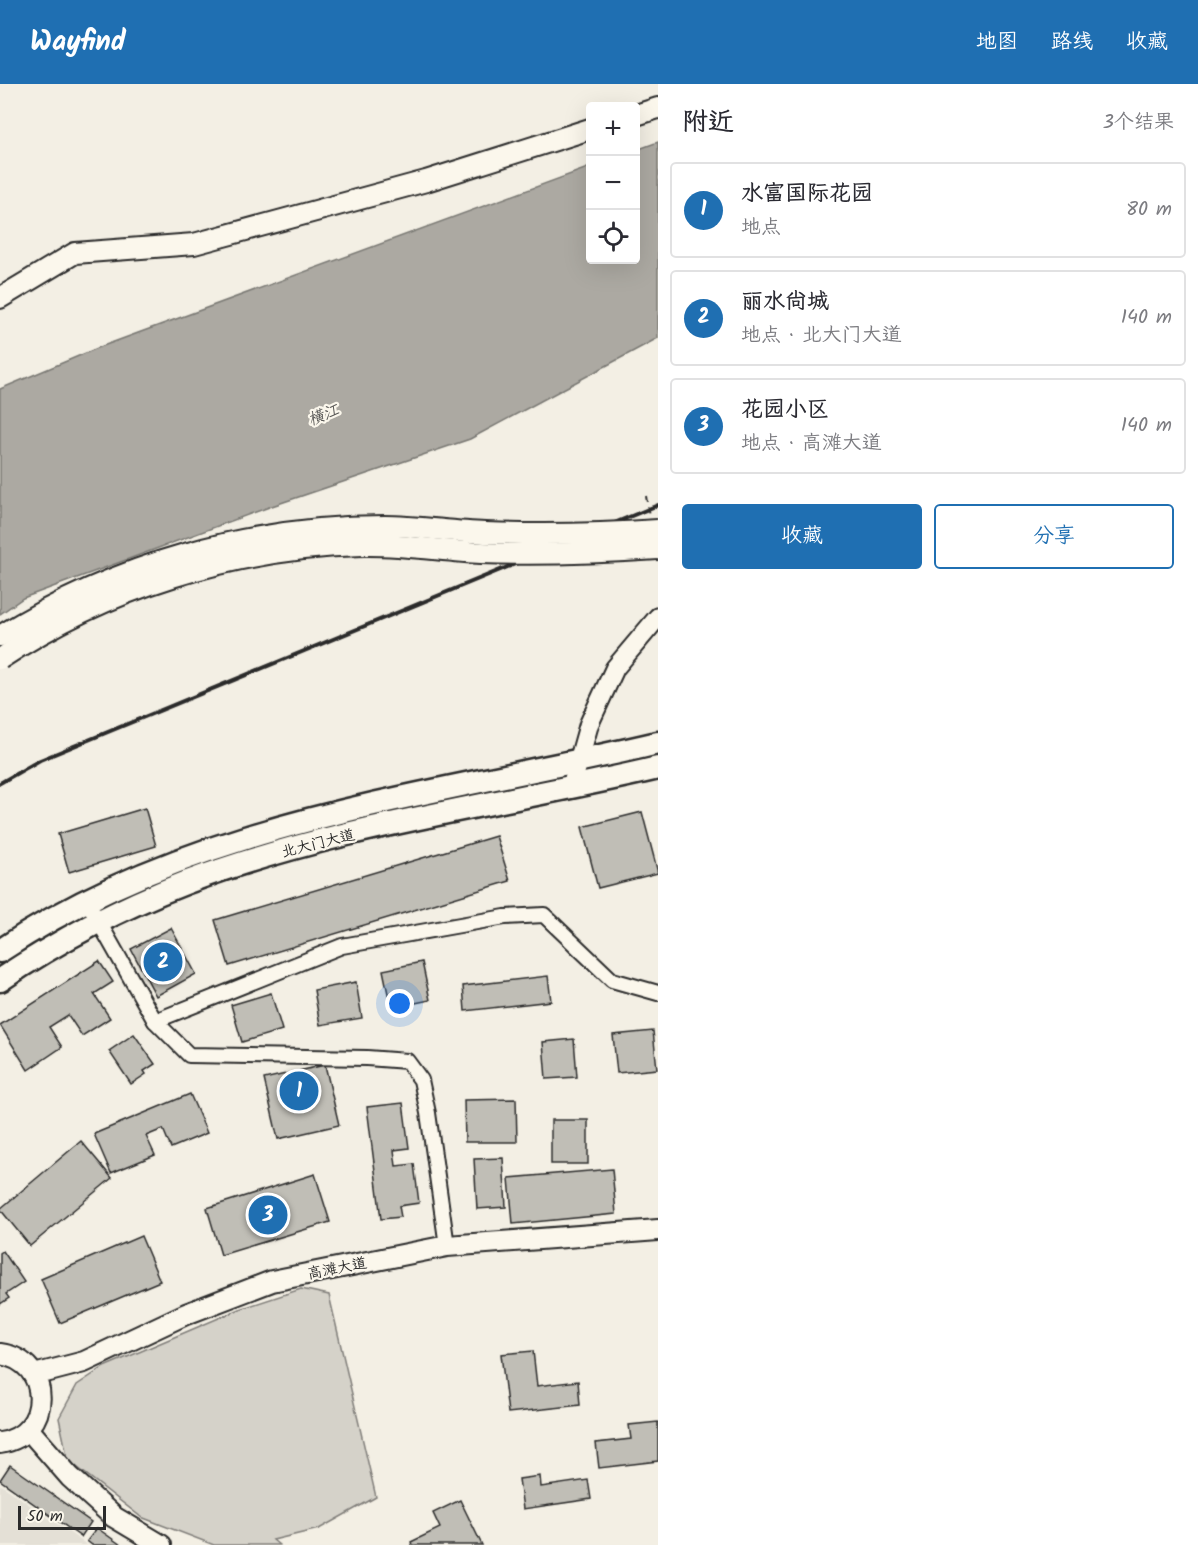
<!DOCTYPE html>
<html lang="zh">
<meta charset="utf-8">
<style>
body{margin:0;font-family:Kalam,"LXGW WenKai TC",sans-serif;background:#f2f2f3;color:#2b2b33}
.controls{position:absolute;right:18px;top:18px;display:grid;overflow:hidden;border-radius:6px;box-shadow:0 6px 24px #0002}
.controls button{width:54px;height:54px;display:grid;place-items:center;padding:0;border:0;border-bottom:2px solid #e1e1e2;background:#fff;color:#2b2b33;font:30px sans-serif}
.scale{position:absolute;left:18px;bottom:15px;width:88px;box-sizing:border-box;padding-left:6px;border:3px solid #2b2b2b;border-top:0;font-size:16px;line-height:21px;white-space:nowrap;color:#2b2b2b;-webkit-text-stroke:4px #fbf7ec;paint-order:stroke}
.you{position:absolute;left:400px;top:920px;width:21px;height:21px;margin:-15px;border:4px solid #fff;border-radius:50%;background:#1a73e8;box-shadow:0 0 0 9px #1a73e833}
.badge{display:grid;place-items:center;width:39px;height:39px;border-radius:50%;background:#1f6fb2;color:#fff;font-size:20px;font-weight:700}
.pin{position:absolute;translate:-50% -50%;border:3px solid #fff;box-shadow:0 2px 6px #0006}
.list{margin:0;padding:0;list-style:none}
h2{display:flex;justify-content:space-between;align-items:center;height:78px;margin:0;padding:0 24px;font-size:26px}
h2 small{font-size:20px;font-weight:400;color:#7c7c81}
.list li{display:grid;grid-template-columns:39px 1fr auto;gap:18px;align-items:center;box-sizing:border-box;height:96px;margin:0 12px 12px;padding:0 12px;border:2px solid #e1e1e2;border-radius:6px}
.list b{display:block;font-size:22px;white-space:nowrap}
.list p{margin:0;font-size:20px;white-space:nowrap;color:#7c7c81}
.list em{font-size:20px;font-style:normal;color:#7c7c81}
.actions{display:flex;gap:12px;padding:18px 24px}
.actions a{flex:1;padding:14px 0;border:2px solid #1f6fb2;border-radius:6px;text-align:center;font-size:21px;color:#1f6fb2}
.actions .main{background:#1f6fb2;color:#fff}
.icon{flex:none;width:33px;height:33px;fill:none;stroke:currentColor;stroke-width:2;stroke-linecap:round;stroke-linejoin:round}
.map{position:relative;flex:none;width:658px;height:1461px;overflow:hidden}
header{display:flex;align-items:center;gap:36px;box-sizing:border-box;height:84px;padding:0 30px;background:#1f6fb2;color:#fff}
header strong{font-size:28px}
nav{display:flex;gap:33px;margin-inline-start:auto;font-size:21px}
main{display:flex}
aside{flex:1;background:#fff}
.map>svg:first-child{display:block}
.built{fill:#e4e0d6}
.green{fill:#d5d2c9;stroke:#807e7a;stroke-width:1.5}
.water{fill:#aca9a2;stroke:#787772;stroke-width:1.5}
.building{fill:#c0beb6;stroke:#2b2b2b;stroke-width:1.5}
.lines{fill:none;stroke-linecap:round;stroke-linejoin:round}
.minor-casing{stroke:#2b2b2b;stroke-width:18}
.tertiary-casing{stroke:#2b2b2b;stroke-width:22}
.secondary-casing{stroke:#2b2b2b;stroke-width:24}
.trunk-casing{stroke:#2b2b2b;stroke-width:27}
.path{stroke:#2b2b2b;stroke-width:2;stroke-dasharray:6 4.5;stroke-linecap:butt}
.minor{stroke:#fbf7ec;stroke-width:14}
.tertiary{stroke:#fbf7ec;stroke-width:18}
.secondary{stroke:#fbf7ec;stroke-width:20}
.trunk{stroke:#fbf7ec;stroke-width:22}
.rail{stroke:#2b2b2b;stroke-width:4}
.secondary-bridge-casing{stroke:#2b2b2b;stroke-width:24;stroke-linecap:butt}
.secondary-bridge{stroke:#fbf7ec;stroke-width:20}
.labels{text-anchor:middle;stroke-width:4.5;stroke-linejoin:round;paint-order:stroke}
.street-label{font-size:15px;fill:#2b2b2b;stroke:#fbf7ec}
.water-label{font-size:16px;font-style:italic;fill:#585755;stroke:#fbf7ec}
</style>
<header>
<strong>Wayfind</strong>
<nav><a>地图</a><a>路线</a><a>收藏</a></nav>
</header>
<main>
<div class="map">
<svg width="658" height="1461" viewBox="0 0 658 1461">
<rect width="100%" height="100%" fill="#f3efe4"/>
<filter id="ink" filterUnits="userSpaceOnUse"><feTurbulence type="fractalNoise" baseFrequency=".0167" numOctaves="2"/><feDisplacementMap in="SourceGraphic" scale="12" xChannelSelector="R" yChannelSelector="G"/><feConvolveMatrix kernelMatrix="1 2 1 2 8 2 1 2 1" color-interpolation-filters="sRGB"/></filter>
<g filter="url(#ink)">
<polygon class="built" points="0,1401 3,1402 87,1461 0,1461"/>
<polygon class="green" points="301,1205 329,1211 376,1413 319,1445 273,1456 279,1461 214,1461 141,1433 68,1376 59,1334 77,1301 104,1283 240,1225"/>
<polygon class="water" points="658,58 658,254 470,355 272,422 23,514 0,530 0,305 100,263 590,83 590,176 636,176 636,66"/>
<g class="building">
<polygon points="145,724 156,762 69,788 58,750"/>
<polygon points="642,728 658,789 598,804 582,743"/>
<polygon points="496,752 510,797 229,882 215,836"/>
<polygon points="171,844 196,890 156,912 131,865"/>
<polygon points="99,877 113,898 94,910 110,934 82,952 68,931 49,943 62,963 28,986 0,941"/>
<polygon points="422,878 430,916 391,924 383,886"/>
<polygon points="548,892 551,917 465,927 463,902"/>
<polygon points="356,898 362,934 320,941 314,906"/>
<polygon points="271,909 282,946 242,958 231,921"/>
<polygon points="653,947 657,985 617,989 613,951"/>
<polygon points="134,950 155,980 144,987 146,990 131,1000 109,967"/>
<polygon points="574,955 577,993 546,995 543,958"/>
<polygon points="325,981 339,1041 278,1055 264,995"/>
<polygon points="190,1010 207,1049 171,1064 163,1045 146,1052 155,1071 111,1089 94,1050"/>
<polygon points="516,1015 517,1058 465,1058 464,1016"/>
<polygon points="403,1019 409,1064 394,1066 396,1082 414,1080 419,1119 399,1122 401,1133 381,1135 367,1023"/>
<rect x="551" y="1036" width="37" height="44"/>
<polygon points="81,1057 112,1094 30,1162 0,1125"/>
<polygon points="503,1074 506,1123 477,1125 474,1075"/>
<polygon points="612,1085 616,1130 513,1140 509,1094"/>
<polygon points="315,1090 330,1138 221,1171 207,1124"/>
<polygon points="141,1152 160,1197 60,1239 41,1195"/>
<polygon points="3,1167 24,1198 6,1210 9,1214 0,1220 0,1169"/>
<polygon points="533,1267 537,1302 578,1297 580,1321 508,1329 501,1270"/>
<polygon points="658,1338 658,1377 599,1384 596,1359 631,1355 629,1341"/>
<polygon points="10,1381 91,1438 81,1453 0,1396"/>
<polygon points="540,1392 541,1403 588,1396 591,1415 523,1425 519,1395"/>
<polygon points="460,1416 482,1461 412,1461 411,1458 440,1444 433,1429"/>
<polygon points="97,1444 121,1461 92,1461 87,1457"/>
</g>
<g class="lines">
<defs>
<g id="minor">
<polyline points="87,817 155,937 189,971 367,974 407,977 421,996 428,1029 447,1162"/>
<polyline points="155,937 342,862 505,833 544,831 612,896 658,909"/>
</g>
<polyline id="tertiary" points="571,704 589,640 615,584 658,533"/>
<g id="secondary">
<polyline points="636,31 658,24"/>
<polyline points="0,214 75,169 194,160 426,97 590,45"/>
<path d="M0 1270C53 1277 53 1351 0 1359"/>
<polyline points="34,1291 84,1278 186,1230 272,1197 447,1162 658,1146"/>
<polyline points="29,1346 70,1393 114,1433 161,1461"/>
</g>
<g id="trunk">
<path d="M0 867C195 735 435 712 658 659"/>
<path d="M0 896C58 857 120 824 185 799 337 741 501 721 658 684"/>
</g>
</defs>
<use href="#minor" class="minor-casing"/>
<use href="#tertiary" class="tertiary-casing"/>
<use href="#secondary" class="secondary-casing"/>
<use href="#trunk" class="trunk-casing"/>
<polyline class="path" points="646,412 649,432"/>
<use href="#minor" class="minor"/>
<use href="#tertiary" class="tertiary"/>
<use href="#secondary" class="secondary"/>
<use href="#trunk" class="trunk"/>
<polyline class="rail" points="0,699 40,676 658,421"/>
<defs>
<g id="secondary-bridge">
<path d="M0 552C116 480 248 442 385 442 418 442 451 448 485 449 542 451 601 450 658 446"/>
<path d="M0 575C106 504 236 464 363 461 403 460 442 467 481 469 540 471 599 469 658 465"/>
</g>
</defs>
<use href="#secondary-bridge" class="secondary-bridge-casing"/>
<use href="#secondary-bridge" class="secondary-bridge"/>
</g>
</g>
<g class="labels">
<g class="street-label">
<text transform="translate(318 759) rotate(-14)" y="5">北大门大道</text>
<text transform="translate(337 1184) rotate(-11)" y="5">高滩大道</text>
</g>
<g class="water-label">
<text transform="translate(323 330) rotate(-22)" y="6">横江</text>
</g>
</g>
</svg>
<div class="controls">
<button>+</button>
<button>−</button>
<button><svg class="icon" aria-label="locate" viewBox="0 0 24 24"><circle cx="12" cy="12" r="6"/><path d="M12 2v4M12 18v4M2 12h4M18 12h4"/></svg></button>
</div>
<div class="scale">50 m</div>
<div class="you"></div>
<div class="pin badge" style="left:299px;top:1007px">1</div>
<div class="pin badge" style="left:163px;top:878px">2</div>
<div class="pin badge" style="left:268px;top:1131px">3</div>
</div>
<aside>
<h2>附近<small>3个结果</small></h2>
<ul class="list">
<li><span class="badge">1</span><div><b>水富国际花园</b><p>地点</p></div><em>80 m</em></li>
<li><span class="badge">2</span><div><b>丽水尚城</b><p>地点 · 北大门大道</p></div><em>140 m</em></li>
<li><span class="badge">3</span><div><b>花园小区</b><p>地点 · 高滩大道</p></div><em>140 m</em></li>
</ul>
<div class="actions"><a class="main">收藏</a><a>分享</a></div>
</aside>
</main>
